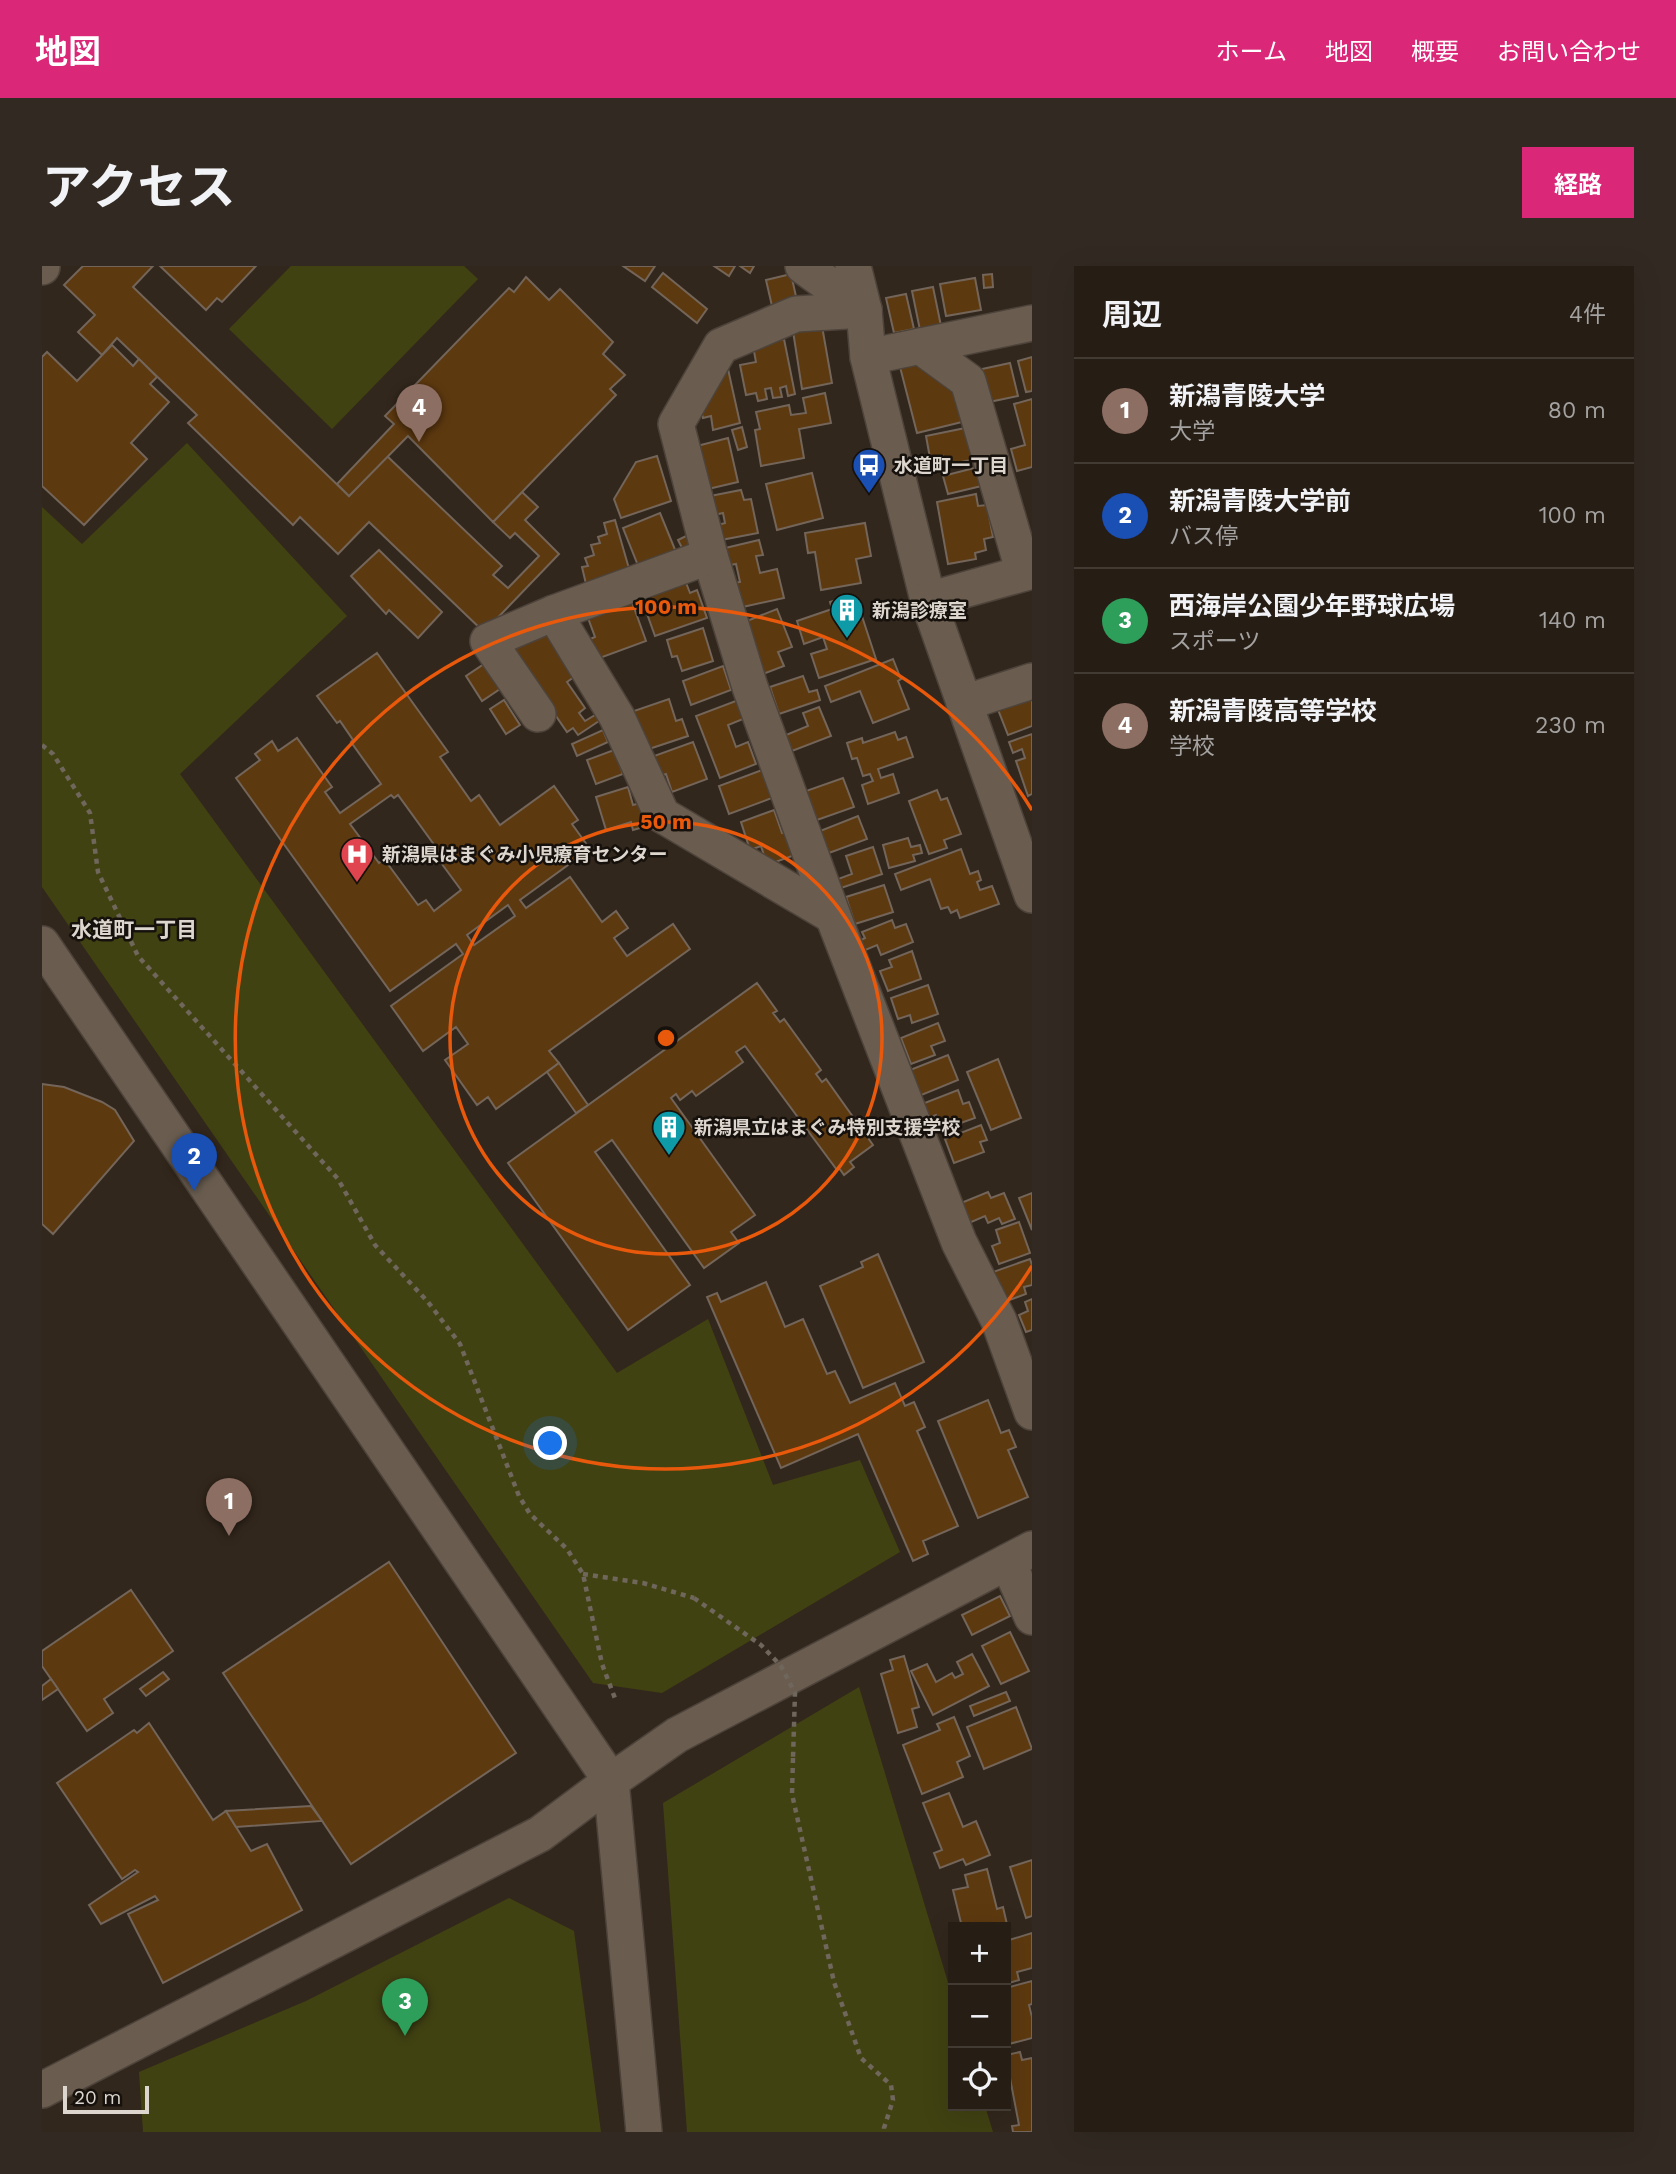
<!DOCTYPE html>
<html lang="ja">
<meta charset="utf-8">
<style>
body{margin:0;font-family:"Work Sans","Noto Sans JP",sans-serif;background:#322a22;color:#f1f3f6}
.controls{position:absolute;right:21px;bottom:21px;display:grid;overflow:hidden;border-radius:0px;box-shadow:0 7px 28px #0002}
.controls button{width:63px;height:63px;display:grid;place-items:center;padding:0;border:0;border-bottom:2px solid #423b34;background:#261d15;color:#f1f3f6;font:35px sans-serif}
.scale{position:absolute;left:21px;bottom:18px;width:86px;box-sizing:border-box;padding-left:7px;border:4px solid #ddd6cf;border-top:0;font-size:19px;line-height:24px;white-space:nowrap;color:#ddd6cf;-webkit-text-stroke:5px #16110c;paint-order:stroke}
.you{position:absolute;left:509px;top:1178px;width:24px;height:24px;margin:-18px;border:5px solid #fff;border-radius:50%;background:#1a73e8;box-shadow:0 0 0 10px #1a73e833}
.badge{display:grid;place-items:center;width:46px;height:46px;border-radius:50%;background:#db2777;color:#fff;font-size:23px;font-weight:700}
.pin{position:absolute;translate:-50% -58px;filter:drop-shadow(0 2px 4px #0008)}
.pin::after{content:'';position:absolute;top:37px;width:24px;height:21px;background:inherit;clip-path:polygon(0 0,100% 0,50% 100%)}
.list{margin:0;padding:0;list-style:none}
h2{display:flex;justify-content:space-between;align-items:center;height:91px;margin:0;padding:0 28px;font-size:30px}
h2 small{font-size:23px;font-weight:400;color:#a4a2a0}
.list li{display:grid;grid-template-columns:46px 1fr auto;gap:21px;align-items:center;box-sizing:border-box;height:105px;padding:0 28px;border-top:2px solid #423b34}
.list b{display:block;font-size:26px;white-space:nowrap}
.list p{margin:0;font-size:23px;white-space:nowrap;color:#a4a2a0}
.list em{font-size:23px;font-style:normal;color:#a4a2a0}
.icon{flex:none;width:38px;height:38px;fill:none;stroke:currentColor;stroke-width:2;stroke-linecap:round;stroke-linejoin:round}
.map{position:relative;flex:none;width:990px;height:1866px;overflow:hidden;border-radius:0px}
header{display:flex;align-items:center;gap:42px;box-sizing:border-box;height:98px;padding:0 35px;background:#db2777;color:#fff}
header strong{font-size:33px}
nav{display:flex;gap:38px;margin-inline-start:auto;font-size:24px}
.intro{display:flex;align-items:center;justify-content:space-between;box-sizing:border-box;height:168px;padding:0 42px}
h1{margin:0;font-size:49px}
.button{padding:18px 32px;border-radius:0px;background:#db2777;color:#fff;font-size:24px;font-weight:700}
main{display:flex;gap:42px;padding:0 42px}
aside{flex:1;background:#261d15;border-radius:0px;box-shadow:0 7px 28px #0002}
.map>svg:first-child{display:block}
.green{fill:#414212}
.building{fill:#5d390f;stroke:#736559;stroke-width:2;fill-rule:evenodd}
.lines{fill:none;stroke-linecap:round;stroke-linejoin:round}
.minor-casing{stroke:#4d433a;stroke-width:38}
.path{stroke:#6f665c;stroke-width:4.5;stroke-dasharray:5 5;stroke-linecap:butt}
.minor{stroke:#6a5d50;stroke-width:35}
.path-bridge{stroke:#6f665c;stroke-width:4.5;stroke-dasharray:5 5;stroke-linecap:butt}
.ring{fill:none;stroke:#e8590c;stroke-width:3.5}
.labels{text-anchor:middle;stroke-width:5;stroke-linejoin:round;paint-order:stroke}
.poi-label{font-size:19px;font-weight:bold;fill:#ddd6cf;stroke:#16110c;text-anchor:start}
.neighbourhood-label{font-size:21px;font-weight:bold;fill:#ddd6cf;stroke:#16110c}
.centre{fill:#e8590c;stroke:#16110c;stroke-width:3.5}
.ring-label{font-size:21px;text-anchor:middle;font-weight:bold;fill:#e8590c;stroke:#16110c;stroke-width:5;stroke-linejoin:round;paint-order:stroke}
</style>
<header>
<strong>地図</strong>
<nav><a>ホーム</a><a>地図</a><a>概要</a><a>お問い合わせ</a></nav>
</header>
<div class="intro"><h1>アクセス</h1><a class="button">経路</a></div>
<main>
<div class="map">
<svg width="990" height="1866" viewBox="0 0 990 1866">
<rect width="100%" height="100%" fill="#32271c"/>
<g class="green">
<polygon points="249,0 422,0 436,13 290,163 187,63"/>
<polygon points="145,177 305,350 138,508 575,1107 666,1053 731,1219 818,1194 858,1286 620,1427 551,1417 0,621 0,241 40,278"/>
<polygon points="817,1421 911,1733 911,1840 943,1840 951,1866 645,1866 621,1537"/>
<polygon points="467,1632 532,1665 559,1866 101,1866 97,1806 264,1735"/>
</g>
<g class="building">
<polygon points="41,0 111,0 91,21 307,230 345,190 460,300 451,309 466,322 497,290 473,267 468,272 451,256 480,226 496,241 483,254 517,288 442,366 327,256 296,288 258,251 251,259 146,157 155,149 75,72 60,89 36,66 53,49 22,19"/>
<polygon points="118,0 214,0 180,36 175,32 164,44"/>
<polygon points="581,0 613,0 603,15"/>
<polygon points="672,0 693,0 687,10"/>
<polygon points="698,0 712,0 708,7"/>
<polygon points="621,7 665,43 655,57 610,21"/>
<polygon points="749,8 755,35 730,40 724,14"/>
<polygon points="950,8 951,21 942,22 941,9"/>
<polygon points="484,11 507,34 518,23 571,76 561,88 583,109 568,123 574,129 451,256 366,170 307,230 295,218 352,158 343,150 467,22 472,26"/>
<polygon points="933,12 939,44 904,50 898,18"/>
<polygon points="891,21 899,60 878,64 870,25"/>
<polygon points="864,28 872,63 852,67 844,32"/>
<polygon points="780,60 790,117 760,123 751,65"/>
<polygon points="742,73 753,128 746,130 744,120 738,122 740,131 731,132 729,122 723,123 725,133 716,135 714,127 704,129 698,99 714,96 711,80"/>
<polygon points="70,79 91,100 97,93 115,111 108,118 127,136 89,177 105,193 42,259 0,220 0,91 5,86 35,115"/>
<polygon points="878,91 908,109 920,156 875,167 857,97"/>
<polygon points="990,91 990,125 984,126 976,95"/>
<polygon points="968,97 976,130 947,136 940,103"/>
<polygon points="686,103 698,157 671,164 669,150 661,152 657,137"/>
<polygon points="783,127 789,157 757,163 762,192 719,200 713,164 718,163 714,146 747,139 749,149 764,147 761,132"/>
<polygon points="990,133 990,201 975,205 969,183 983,179 972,138"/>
<polygon points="933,160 940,192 903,199 901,190 888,192 884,170"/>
<polygon points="700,161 705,181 696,184 690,164"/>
<polygon points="686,172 696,216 666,223 655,180"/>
<polygon points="615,190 629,235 579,252 572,233 594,196"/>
<polygon points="944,199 948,218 906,228 901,210"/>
<polygon points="770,207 781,252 735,264 724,218"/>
<polygon points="699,224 702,234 709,233 716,267 679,274 676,259 683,257 681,247 672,249 668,230"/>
<polygon points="934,228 936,240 945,239 951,271 942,273 944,284 933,287 934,293 906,298 895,236"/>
<polygon points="618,247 634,286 597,302 581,262"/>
<polygon points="573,254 588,306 544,318 540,301 546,300 543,292 552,289 549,279 558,277 556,271 565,268 562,257"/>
<polygon points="823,257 829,290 814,293 819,317 779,324 773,286 766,287 763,267"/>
<polygon points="646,269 652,281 642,286 636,274"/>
<polygon points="717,274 721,289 714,290 718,307 735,303 742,332 696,342 691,317 698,316 694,298 683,300 679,283"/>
<polygon points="337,284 400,346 376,372 347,344 344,348 309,310"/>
<polygon points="641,309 648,327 655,324 665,352 613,370 599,331"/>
<polygon points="801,332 803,339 815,335 834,393 777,412 769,388 785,383 781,371 762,378 755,355 790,343 788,336"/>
<polygon points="590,336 604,375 555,393 548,373 553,371 546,352"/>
<polygon points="735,343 750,381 736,386 742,400 721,408 700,357"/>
<polygon points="507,361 532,411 525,416 543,442 537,447 543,455 553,449 557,455 536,469 531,462 525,466 468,383"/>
<polygon points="661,362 671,395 640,405 635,390 630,391 625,374"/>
<path d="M335 387 406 486 398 491 429 535 437 529 458 559 512 520 536 554 530 558 548 583 478 634 484 642 528 611 560 656 574 645 586 662 572 672 585 690 631 658 648 683 507 785 517 797 454 843 446 831 435 839 403 794 426 778 414 761 381 785 349 740 421 688 414 678 348 725 194 512 218 494 213 488 230 475 236 485 255 472 290 521 283 526 298 547 339 518 309 476 311 474 298 455 295 457 275 430ZM349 529 352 532 356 529 401 591 397 594 419 624 392 645 384 634 376 639 342 593 337 597 308 558ZM466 639 473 650 432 679 425 669Z"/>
<polygon points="851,393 859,413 856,415 867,443 831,457 818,425 789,436 783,420"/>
<polygon points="445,396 461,421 440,435 424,410"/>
<polygon points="681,400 689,424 649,439 641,415"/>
<polygon points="761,410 767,426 775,424 778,434 737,448 728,421"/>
<polygon points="990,428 990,460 966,469 955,441"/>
<polygon points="627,433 634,455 640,453 646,470 607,483 589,446"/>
<polygon points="699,433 706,451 686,459 694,481 706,476 714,498 678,512 654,450"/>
<polygon points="462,434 478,459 464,468 448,443"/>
<polygon points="777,441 789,470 750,485 744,469 766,460 761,447"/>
<polygon points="561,464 566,476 535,490 530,478"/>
<polygon points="853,466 856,474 864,471 871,491 836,503 839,512 851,508 857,527 826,538 820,519 831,515 828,508 821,510 815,492 810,493 805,477 820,472 821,477"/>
<polygon points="990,468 990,528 986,530 974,495 983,492 980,483 971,487 967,476"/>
<polygon points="651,476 665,513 630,526 624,508 618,510 612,490"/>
<polygon points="572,484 581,508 554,518 545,494"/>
<polygon points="720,504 730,532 687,548 677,520"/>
<polygon points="801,512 812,541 775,554 764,525"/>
<polygon points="586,521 591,539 598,537 605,560 591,564 589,556 564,564 554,531"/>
<polygon points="895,524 899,534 905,532 919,568 902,574 905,582 887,588 867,535"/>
<polygon points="732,544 740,567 745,565 753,589 725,599 719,580 708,584 699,556"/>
<polygon points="816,550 825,573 787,587 778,565"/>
<polygon points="866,572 869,581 878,579 880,587 871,589 873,595 847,602 841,579"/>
<polygon points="831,581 840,608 799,622 796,613 810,608 804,590"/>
<polygon points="919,583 928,608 936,605 939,614 935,616 938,624 950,620 957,638 918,652 915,644 909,647 906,641 899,643 888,613 859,624 853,608"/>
<polygon points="842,619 851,646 813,658 804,631"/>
<polygon points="850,654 853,662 864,658 871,676 839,689 835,679 821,685 817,675 823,672 820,666"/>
<polygon points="870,685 879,713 846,725 838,705 850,701 847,694"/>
<polygon points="715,717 735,745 731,747 738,756 742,753 779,804 774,808 780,816 784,813 831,879 808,896 812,901 802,909 797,902 795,904 703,780 694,786 701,796 654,830 650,825 638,834 634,828 629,832 713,949 689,966 697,977 662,1002 570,874 553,886 648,1019 586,1064 466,897"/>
<polygon points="886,719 896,748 870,757 868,749 856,753 849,732"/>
<polygon points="896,757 903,775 889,780 893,789 869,798 859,772"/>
<polygon points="906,789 916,814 877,830 868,804"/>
<polygon points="956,793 979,852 949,864 925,806"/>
<polygon points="517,797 546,839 534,847 505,806"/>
<polygon points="0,818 22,821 60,836 73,844 92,875 11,968 0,958"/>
<polygon points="916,824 921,838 927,836 933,852 899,864 894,849 886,852 880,838"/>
<polygon points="939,859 945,874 938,876 942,886 912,897 903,873"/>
<polygon points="946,926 949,932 962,927 973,953 960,958 957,952 946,957 943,950 927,957 919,937"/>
<polygon points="990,927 990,964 977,932"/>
<polygon points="977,956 988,987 957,998 950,980 958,977 954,964"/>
<polygon points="836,988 882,1096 821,1122 778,1020 821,1001 819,996"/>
<polygon points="988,993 990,999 990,1019 982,1021 984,1028 962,1036 951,1006"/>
<polygon points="724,1016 743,1061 761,1053 785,1108 793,1105 808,1137 853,1117 863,1140 872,1136 883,1161 875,1165 916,1260 881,1275 886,1288 871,1295 816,1168 739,1202 665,1031 675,1027 679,1036"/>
<polygon points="990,1033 990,1064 984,1066 977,1049 986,1045 983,1036"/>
<polygon points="946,1134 959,1167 967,1164 974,1181 966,1184 986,1231 936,1252 896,1155"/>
<polygon points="347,1296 474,1487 309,1598 181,1407"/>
<polygon points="89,1324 131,1385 62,1433 71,1447 45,1465 0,1400 0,1385"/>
<polygon points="958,1330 968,1350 930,1369 920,1349"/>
<polygon points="968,1366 987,1405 959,1418 940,1380"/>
<polygon points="930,1388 947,1420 891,1449 869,1405 885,1398 894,1416 910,1407 913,1412 921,1408 915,1396"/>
<polygon points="862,1390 877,1441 870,1443 875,1461 856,1467 839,1408 851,1404 848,1394"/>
<polygon points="121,1406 127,1413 104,1430 98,1423"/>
<polygon points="9,1413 16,1423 0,1434 0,1420"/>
<polygon points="964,1426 968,1435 932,1450 928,1440"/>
<polygon points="974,1441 990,1483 942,1503 925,1461"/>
<polygon points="912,1451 928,1490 915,1496 921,1511 880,1528 861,1479 898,1464 895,1458"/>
<polygon points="107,1457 171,1554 184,1545 209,1585 225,1578 260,1644 121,1717 86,1648 116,1634 113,1630 59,1658 47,1639 96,1606 93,1604 80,1613 15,1517 92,1464 95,1467"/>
<polygon points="907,1527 921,1561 934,1555 948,1589 924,1599 921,1593 898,1602 892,1587 900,1584 881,1537"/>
<polygon points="269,1540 280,1555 194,1561 184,1545"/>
<polygon points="990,1594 990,1650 984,1652 968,1601"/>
<polygon points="945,1603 955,1643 961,1641 967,1667 964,1668 964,1661 920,1661 911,1624 926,1621 923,1609"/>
<polygon points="990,1667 990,1702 975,1706 977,1714 964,1718 964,1690 966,1689 964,1675"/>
<polygon points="990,1715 990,1738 987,1739 990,1751 990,1772 967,1778 964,1766 964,1722"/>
<polygon points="978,1786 980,1794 990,1792 990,1866 971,1866 970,1860 977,1859 968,1812 964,1812 964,1789"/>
</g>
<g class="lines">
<defs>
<g id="minor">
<polyline points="761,0 822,44"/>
<polyline points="811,0 822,44 826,91 886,334 990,629"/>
<polyline points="0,1 0,0"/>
<polyline points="822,44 754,48 679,80 634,158 668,290 708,421 791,650 917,976 957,1055 990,1146"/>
<polyline points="878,80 926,115 982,307"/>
<polyline points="826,91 990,57"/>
<polyline points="668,290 512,347 575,451 620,549 791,650"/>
<polyline points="886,334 990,305"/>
<polyline points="922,437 990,415"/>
<polyline points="496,448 446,375 512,347"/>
<polyline points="0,678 569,1515 602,1866"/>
<polyline points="966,1296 990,1351"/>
<polyline points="0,1824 498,1568 569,1515 635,1469 990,1283"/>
</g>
</defs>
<use href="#minor" class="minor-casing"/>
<g class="path">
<polyline points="0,479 11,488 48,547 56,606 96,690 296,913 333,979 386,1036 418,1078 477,1230 488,1248 525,1283 541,1308 560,1398 574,1435"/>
<polyline points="541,1308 601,1317 652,1332"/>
<polyline points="751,1492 750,1528 792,1716 819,1792 849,1819 851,1834 842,1862 842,1866"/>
</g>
<use href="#minor" class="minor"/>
<polyline class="path-bridge" points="652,1332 719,1379 739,1400 753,1427 751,1492"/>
</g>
<g class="ring">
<circle cx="624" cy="772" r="216"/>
<path d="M990 1000A431 431 0 1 1 990 544"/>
</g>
<defs>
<symbol id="bus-pin" viewBox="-11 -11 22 30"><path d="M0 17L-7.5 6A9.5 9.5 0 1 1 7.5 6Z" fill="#1a4fb4" stroke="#16110c"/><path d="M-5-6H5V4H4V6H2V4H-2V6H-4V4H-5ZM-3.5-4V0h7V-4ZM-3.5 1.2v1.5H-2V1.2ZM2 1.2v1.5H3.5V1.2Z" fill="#fff"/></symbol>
<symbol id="building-pin" viewBox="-11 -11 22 30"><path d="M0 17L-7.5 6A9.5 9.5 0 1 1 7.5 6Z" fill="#0f9aa8" stroke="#16110c"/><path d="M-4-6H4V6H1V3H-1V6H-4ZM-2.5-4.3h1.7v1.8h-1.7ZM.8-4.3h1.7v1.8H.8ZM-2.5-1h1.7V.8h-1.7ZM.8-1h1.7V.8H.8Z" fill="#fff"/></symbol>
<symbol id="hospital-pin" viewBox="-11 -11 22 30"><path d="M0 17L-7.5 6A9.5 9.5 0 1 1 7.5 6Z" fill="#e0444e" stroke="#16110c"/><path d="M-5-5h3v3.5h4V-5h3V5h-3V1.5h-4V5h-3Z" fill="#fff"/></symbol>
</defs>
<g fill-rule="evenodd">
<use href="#bus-pin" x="808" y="180" width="38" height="52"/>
<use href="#building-pin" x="786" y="325" width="38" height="52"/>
<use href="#hospital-pin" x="296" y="569" width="38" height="52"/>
<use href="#building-pin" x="608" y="842" width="38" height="52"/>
</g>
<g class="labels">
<g class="poi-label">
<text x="852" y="206">水道町一丁目</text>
<text x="830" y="351">新潟診療室</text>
<text x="340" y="595">新潟県はまぐみ小児療育センター</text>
<text x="652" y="868">新潟県立はまぐみ特別支援学校</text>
</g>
<g class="neighbourhood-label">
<text x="92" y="671">水道町一丁目</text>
</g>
</g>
<circle cx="624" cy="772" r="10" class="centre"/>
<g class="ring-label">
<text x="624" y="348">100 m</text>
<text x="624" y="563">50 m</text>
</g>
</svg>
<div class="controls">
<button>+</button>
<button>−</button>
<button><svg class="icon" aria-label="locate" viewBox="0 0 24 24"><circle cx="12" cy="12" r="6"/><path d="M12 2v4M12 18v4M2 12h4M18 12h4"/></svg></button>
</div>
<div class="scale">20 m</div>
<div class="you"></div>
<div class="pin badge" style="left:187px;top:1270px;background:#8d6e63">1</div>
<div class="pin badge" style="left:152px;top:925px;background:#1a4fb4">2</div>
<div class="pin badge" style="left:363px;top:1770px;background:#2e9e5b">3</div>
<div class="pin badge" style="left:377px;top:176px;background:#8d6e63">4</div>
</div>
<aside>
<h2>周辺<small>4件</small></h2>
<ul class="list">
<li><span class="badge" style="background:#8d6e63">1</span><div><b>新潟青陵大学</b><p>大学</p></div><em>80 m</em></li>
<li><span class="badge" style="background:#1a4fb4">2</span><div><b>新潟青陵大学前</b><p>バス停</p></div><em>100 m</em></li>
<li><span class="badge" style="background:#2e9e5b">3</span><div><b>西海岸公園少年野球広場</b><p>スポーツ</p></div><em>140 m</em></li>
<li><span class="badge" style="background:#8d6e63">4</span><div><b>新潟青陵高等学校</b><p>学校</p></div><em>230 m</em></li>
</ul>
</aside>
</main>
